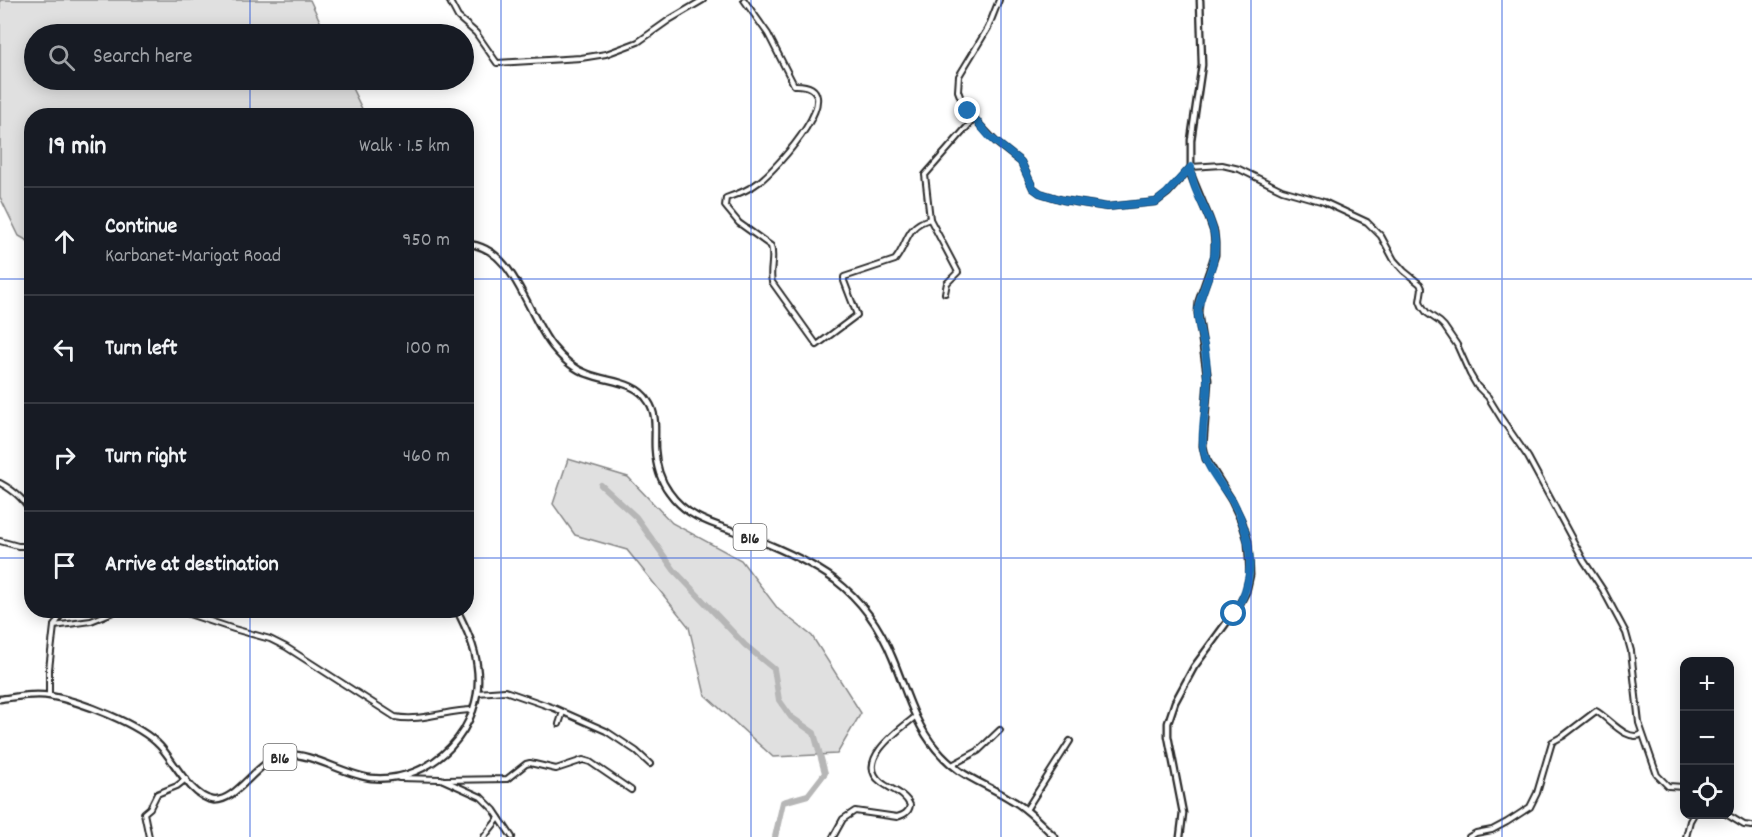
<!DOCTYPE html>
<meta charset="utf-8">
<style>
body{margin:0;font-family:Dekko,sans-serif;background:#20242c;color:#f1f3f6}
.controls{position:absolute;right:18px;bottom:18px;display:grid;overflow:hidden;border-radius:12px;box-shadow:0 3px 15px #0003}
.controls button{width:54px;height:54px;display:grid;place-items:center;padding:0;border:0;border-bottom:2px solid #363941;background:#171b24;color:#f1f3f6;font:30px sans-serif}
.stop{position:absolute;width:18px;height:18px;margin:-14px;border:4px solid #1f6fb2;border-radius:50%;background:#fff}
.stop.end{background:#1f6fb2;border-color:#fff;box-shadow:0 2px 6px #0008}
.list{margin:0;padding:0;list-style:none}
h2{display:flex;justify-content:space-between;align-items:center;height:78px;margin:0;padding:0 24px;font-size:26px}
h2 small{font-size:20px;font-weight:400;color:#9ea1a6}
.list li{display:grid;grid-template-columns:39px 1fr auto;gap:18px;align-items:center;box-sizing:border-box;height:108px;padding:0 24px;border-top:2px solid #363941}
.list b{display:block;font-size:22px;white-space:nowrap}
.list p{margin:0;font-size:20px;white-space:nowrap;color:#9ea1a6}
.list em{font-size:20px;font-style:normal;color:#9ea1a6}
.icon{flex:none;width:33px;height:33px;fill:none;stroke:currentColor;stroke-width:2;stroke-linecap:round;stroke-linejoin:round}
.map{position:relative;flex:none;width:1752px;height:837px;overflow:hidden}
.search{position:absolute;background:#171b24;box-shadow:0 3px 15px #0003;left:24px;top:24px;width:450px;height:66px;display:flex;align-items:center;gap:15px;box-sizing:border-box;padding:0 21px;border-radius:33px;color:#9ea1a6;font-size:22px}
.panel{position:absolute;background:#171b24;box-shadow:0 3px 15px #0003;left:24px;top:108px;width:450px;height:510px;border-radius:24px}
.map>svg:first-child{display:block}
.green{fill:#e0e0e0;stroke:#868686;stroke-width:1.5}
.lines{fill:none;stroke-linecap:round;stroke-linejoin:round}
.river{stroke:#b6b6b6;stroke-width:6}
.minor-casing{stroke:#2b2b2b;stroke-width:8}
.major-casing{stroke:#2b2b2b;stroke-width:9}
.minor{stroke:#fff;stroke-width:4}
.major{stroke:#fff;stroke-width:4.5}
.route{stroke:#1f6fb2;stroke-width:8}
.grid{fill:none;stroke:#1d4ed8;stroke-width:1.5;stroke-opacity:0.55}
.labels{text-anchor:middle;stroke-width:6;stroke-linejoin:round;paint-order:stroke}
.shield{fill:#fff;stroke:#6b6b6b;stroke-width:1.5}
.shield-label{font-size:16px;font-weight:bold;fill:#2b2b2b}
</style>
<div class="map">
<svg width="1752" height="837" viewBox="0 0 1752 837">
<rect width="100%" height="100%" fill="#fff"/>
<filter id="ink" filterUnits="userSpaceOnUse"><feTurbulence type="fractalNoise" baseFrequency=".0167" numOctaves="2"/><feDisplacementMap in="SourceGraphic" scale="12" xChannelSelector="R" yChannelSelector="G"/><feConvolveMatrix kernelMatrix="1 2 1 2 8 2 1 2 1" color-interpolation-filters="sRGB"/></filter>
<g filter="url(#ink)">
<g class="green">
<polygon points="0,0 310,0 326,34 34,34 34,80 348,80 365,115 32,116 31,243 19,236 0,197"/>
<polygon points="568,459 628,477 672,523 741,560 778,609 812,636 861,713 837,754 773,757 705,695 689,627 627,550 575,535 553,504"/>
</g>
<g class="lines">
<polyline class="river" points="601,485 636,517 674,570 745,645 774,669 779,700 791,717 814,733 825,773 808,795 783,802 775,837"/>
<defs>
<g id="minor">
<polyline points="449,0 458,17 476,33 497,63 581,58 606,54 638,42 669,20 703,0"/>
<path d="M744 0 768 34 794 85C856 83 776 169 759 182 749 190 738 194 726 198L725 206 739 223 771 246C775 258 769 271 772 282L817 345 857 315 844 281V277L895 260C909 242 905 226 930 219"/>
<polyline points="999,0 988,28 959,76 958,91 963,104 980,125 997,143 1021,162 1033,188 1040,193 1063,200 1107,207 1156,202 1168,193 1191,167 1222,165 1239,169 1282,190 1324,202 1367,222 1381,236 1394,260 1404,271 1420,284 1422,288 1420,301 1422,306 1427,313 1440,322 1444,326 1457,345 1470,374 1477,386 1488,397 1501,418 1528,457 1584,561 1603,590 1626,633 1631,651 1639,723 1657,775 1668,786 1684,787"/>
<polyline points="945,293 947,283 958,272 930,219 925,175 974,119"/>
<path d="M0 483C13 490 26 500 32 515"/>
<polyline points="0,541 18,546 32,546"/>
<path d="M177 610 234 629 270 639 286 647 395 717C421 722 447 710 473 710"/>
<polyline points="54,626 91,621 118,610"/>
<polyline points="477,693 505,691 554,708 606,731 636,751 650,764"/>
<polyline points="49,696 49,669 54,626 64,610"/>
<polyline points="559,724 563,712"/>
<polyline points="952,765 978,751 1000,730"/>
<polyline points="399,778 441,779 481,797 494,810 512,837"/>
<polyline points="444,780 507,779 526,764 530,763 556,769 583,760 590,762 631,790"/>
<polyline points="1026,810 1070,741"/>
<polyline points="1726,814 1744,825 1752,826"/>
<polyline points="149,837 144,813 150,808 157,794 177,786 186,779"/>
<polyline points="484,837 499,818"/>
<path d="M833 837 843 819 855 811 897 817C903 815 909 813 910 805 905 793 891 790 881 782 854 761 900 729 915 717"/>
<path d="M1469 837 1476 833 1492 830 1507 822 1530 807 1537 793 1552 742 1563 736 1596 711C1609 718 1627 743 1642 734"/>
<polyline points="1686,837 1690,821 1694,814"/>
</g>
<g id="major">
<path d="M466 244C514 245 527 316 553 347 562 358 573 369 588 374 608 382 636 381 648 401 658 415 654 433 655 449 656 465 660 480 669 492 689 521 720 525 750 537 779 548 810 562 835 580 861 600 881 629 893 659 906 690 914 723 936 749 959 777 981 781 1010 799 1027 808 1041 824 1055 837"/>
<path d="M0 699C16 697 34 693 50 696 80 701 140 724 160 746 174 761 191 797 213 800 237 803 256 760 284 755 310 751 344 775 371 778 433 784 486 727 477 666 475 647 466 628 457 610"/>
<polyline points="1180,837 1183,813 1168,736 1168,723 1175,702 1194,667 1238,607 1246,592 1250,575 1248,541 1242,522 1232,501 1206,459 1203,446 1208,380 1198,313 1199,301 1215,255 1215,243 1214,232 1209,218 1191,175 1191,140 1202,65 1200,0"/>
</g>
</defs>
<use href="#minor" class="minor-casing"/>
<use href="#major" class="major-casing"/>
<use href="#minor" class="minor"/>
<use href="#major" class="major"/>
</g>
</g>
<g class="lines" filter="url(#ink)">
<path class="route" d="M968 111 990 137 1021 162 1033 188 1040 193 1063 200 1107 207 1156 202 1167 193 1191 167C1191 194 1215 216 1215 244 1216 267 1201 288 1198 310 1197 323 1201 334 1204 346 1206 356 1207 367 1207 378 1209 400 1201 423 1203 446 1205 468 1222 484 1233 502 1253 539 1257 578 1234 614"/>
</g>
<path class="grid" d="M250 0V34M501 0V837M751 0V837M1001 0V837M1251 0V837M1502 0V837M250 80V116M0 279H32M466 279H1752M0 558H32M466 558H1752M250 610V837"/>
<g class="labels">
<g class="shield">
<rect x="733.5" y="524" width="33" height="26" rx="4.5"/>
<rect x="263.5" y="744" width="33" height="26" rx="4.5"/>
</g>
<g class="shield-label">
<text x="750" y="543">B16</text>
<text x="280" y="763">B16</text>
</g>
</g>
</svg>
<div class="controls">
<button>+</button>
<button>−</button>
<button><svg class="icon" aria-label="locate" viewBox="0 0 24 24"><circle cx="12" cy="12" r="6"/><path d="M12 2v4M12 18v4M2 12h4M18 12h4"/></svg></button>
</div>
<div class="stop" style="left:1234px;top:614px"></div>
<div class="stop end" style="left:968px;top:111px"></div>
<div class="search"><svg class="icon" aria-label="search" viewBox="0 0 24 24"><circle cx="10" cy="10" r="6"/><path d="M15 15l6 6"/></svg>Search here</div>
<section class="panel">
<h2>19 min<small>Walk · 1.5 km</small></h2>
<ul class="list">
<li><svg class="icon" aria-label="ahead" viewBox="0 0 24 24"><path d="M12 20V5M6 11l6-6 6 6"/></svg><div><b>Continue</b><p>Karbanet-Marigat Road</p></div><em>950 m</em></li>
<li><svg class="icon" aria-label="left" viewBox="0 0 24 24"><path d="M17 20v-9H6M10 6l-5 5 5 5"/></svg><div><b>Turn left</b></div><em>100 m</em></li>
<li><svg class="icon" aria-label="right" viewBox="0 0 24 24"><path d="M7 20v-9h11M14 6l5 5-5 5"/></svg><div><b>Turn right</b></div><em>460 m</em></li>
<li><svg class="icon" aria-label="arrive" viewBox="0 0 24 24"><path d="M6 21V4h12l-3 4 3 4H6"/></svg><div><b>Arrive at destination</b></div></li>
</ul>
</section>
</div>
